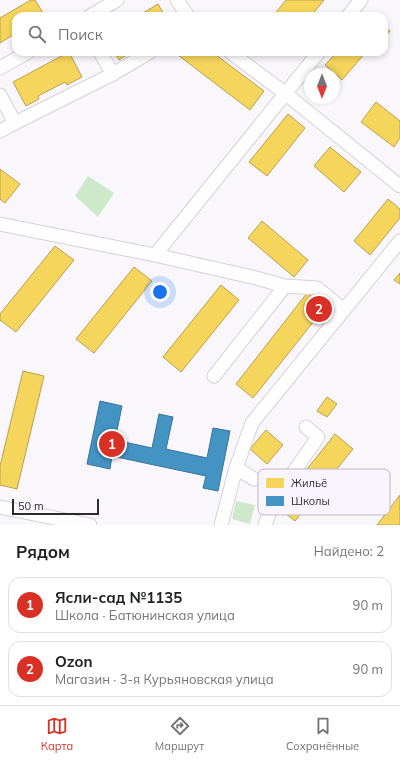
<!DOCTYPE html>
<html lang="ru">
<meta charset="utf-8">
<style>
body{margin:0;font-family:Mulish,sans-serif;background:#f6f6f6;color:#202124}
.compass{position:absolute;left:304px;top:68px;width:36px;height:36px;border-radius:50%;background:#fff;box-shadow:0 2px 6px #0003;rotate:180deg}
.scale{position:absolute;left:12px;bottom:10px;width:87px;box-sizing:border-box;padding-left:4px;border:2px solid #2c292f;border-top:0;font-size:11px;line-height:14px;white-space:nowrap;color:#2c292f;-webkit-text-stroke:3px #faf4fe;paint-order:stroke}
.you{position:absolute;left:160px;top:292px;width:14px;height:14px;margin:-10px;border:3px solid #fff;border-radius:50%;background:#1a73e8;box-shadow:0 0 0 6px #1a73e833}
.badge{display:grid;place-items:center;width:26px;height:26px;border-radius:50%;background:#d93025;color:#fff;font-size:13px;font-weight:700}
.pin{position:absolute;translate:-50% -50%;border:2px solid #fff;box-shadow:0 1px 4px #0006}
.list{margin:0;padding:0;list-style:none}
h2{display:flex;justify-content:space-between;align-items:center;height:52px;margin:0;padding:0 16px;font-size:17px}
h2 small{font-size:13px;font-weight:400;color:#757577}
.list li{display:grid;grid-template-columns:26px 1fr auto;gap:12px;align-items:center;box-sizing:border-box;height:56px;margin:0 8px 8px;padding:0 8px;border:1px solid #e0e0e0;border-radius:12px}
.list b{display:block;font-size:15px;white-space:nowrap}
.list p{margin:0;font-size:13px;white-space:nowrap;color:#757577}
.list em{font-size:13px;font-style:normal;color:#757577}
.icon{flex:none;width:22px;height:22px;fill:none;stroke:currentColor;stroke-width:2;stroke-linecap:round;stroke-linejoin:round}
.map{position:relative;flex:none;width:400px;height:525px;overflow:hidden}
.search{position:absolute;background:#fff;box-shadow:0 2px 6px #0003;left:12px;right:12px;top:12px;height:44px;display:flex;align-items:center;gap:10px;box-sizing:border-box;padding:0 14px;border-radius:12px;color:#757577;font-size:15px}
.sheet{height:180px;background:#fff}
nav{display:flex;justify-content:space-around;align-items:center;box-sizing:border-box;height:56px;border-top:1px solid #e0e0e0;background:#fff;font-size:11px;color:#757577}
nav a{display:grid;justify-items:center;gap:2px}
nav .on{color:#d93025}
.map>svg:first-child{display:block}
.green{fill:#cee9c9}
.homes{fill:#f6d55c;stroke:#b9a14e}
.schools{fill:#4393c3;stroke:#3c7397}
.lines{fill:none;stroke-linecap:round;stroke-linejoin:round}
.minor-casing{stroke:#d5d2d8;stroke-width:15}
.minor{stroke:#fefeff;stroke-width:13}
.key{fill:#faf4fe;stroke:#bcb7c0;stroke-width:1}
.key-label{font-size:11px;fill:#2c292f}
</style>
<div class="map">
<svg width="400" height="525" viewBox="0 0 400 525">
<rect width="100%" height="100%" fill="#f9f6fc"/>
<g class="green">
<polygon points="88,176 114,193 98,217 75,196"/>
<polygon points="236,501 255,505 250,524 232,519"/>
</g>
<g class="homes">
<polygon points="31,0 35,0 45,16 16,16 16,33 0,43 0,18"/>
<polygon points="286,0 324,0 311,16 273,16"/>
<polygon points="158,4 165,16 138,16"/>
<polygon points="384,27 390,31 384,39"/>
<polygon points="69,52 82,77 67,85 65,82 38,96 39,99 26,106 13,82"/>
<polygon points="114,52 131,52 119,60"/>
<polygon points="180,52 212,52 264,91 250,110 178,55"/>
<polygon points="337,52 366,52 342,80 325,65"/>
<polygon points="376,102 400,121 400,138 394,147 361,122"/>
<polygon points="288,114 305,128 267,176 249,162"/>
<polygon points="330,147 361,172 344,192 314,166"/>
<polygon points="0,169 20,184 5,203 0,199"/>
<polygon points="388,199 400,209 400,218 370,255 354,241"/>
<polygon points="262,221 308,260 294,277 248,238"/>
<polygon points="55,246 74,260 16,332 0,320 0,314"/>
<polygon points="134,267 152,281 94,353 76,339"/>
<polygon points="400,273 400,284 394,280"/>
<polygon points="221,285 239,300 181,372 163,357"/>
<polygon points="307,293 325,307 253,398 236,384"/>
<polygon points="23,371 44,376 17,489 0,485 0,466"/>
<polygon points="327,397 337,404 327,417 317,411"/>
<polygon points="266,430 283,445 267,464 250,449"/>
<polygon points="335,434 353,449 295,521 277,507"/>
<polygon points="400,495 400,525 377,525"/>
</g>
<polygon class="schools" points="100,401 122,406 115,440 152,448 159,414 173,417 166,449 207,458 213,428 230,431 218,491 203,488 206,476 112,456 110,469 87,464"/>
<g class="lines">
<defs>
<g id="minor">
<polyline points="177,0 188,16"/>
<polyline points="90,16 117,0"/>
<polyline points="348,16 361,0"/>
<polyline points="100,52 113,74 150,52"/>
<polyline points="230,52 286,94 400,186"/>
<polyline points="0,68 28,52"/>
<polyline points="0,95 15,123 0,131"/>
<polyline points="15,123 113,74"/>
<polyline points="0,224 155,255 319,52"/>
<polyline points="155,255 256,278 285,286 317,288 344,310"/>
<polyline points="214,376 285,286"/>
<polyline points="236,468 254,479"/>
<polyline points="0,507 90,525"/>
<polyline points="221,525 236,468 252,423 400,241"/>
<polyline points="265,525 273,502 318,437 306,427"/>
</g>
</defs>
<use href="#minor" class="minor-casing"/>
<use href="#minor" class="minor"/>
</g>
<rect x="258" y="469" width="132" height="46" rx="6" class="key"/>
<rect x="266" y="478" width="18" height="10" fill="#f6d55c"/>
<rect x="266" y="496" width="18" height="10" fill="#4393c3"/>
<g class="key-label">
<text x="291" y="487">Жильё</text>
<text x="291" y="505">Школы</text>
</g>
</svg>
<svg class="compass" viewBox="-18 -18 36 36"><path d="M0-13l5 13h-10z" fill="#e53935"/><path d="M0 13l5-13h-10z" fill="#757577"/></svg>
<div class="scale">50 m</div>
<div class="you"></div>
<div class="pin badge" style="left:112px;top:444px">1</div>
<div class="pin badge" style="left:319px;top:309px">2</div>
<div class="search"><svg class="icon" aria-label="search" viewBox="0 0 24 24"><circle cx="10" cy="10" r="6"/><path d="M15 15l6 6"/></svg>Поиск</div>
</div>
<section class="sheet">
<h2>Рядом<small>Найдено: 2</small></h2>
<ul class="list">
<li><span class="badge">1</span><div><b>Ясли-сад №1135</b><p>Школа · Батюнинская улица</p></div><em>90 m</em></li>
<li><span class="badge">2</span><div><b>Ozon</b><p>Магазин · 3-я Курьяновская улица</p></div><em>90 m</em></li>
</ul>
</section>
<nav>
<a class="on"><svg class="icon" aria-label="map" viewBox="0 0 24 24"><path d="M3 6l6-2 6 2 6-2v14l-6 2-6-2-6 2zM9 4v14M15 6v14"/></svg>Карта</a>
<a><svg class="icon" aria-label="directions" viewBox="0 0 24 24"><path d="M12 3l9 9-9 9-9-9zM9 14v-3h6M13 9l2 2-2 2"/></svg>Маршрут</a>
<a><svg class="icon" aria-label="saved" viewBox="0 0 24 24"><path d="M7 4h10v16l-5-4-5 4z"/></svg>Сохранённые</a>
</nav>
